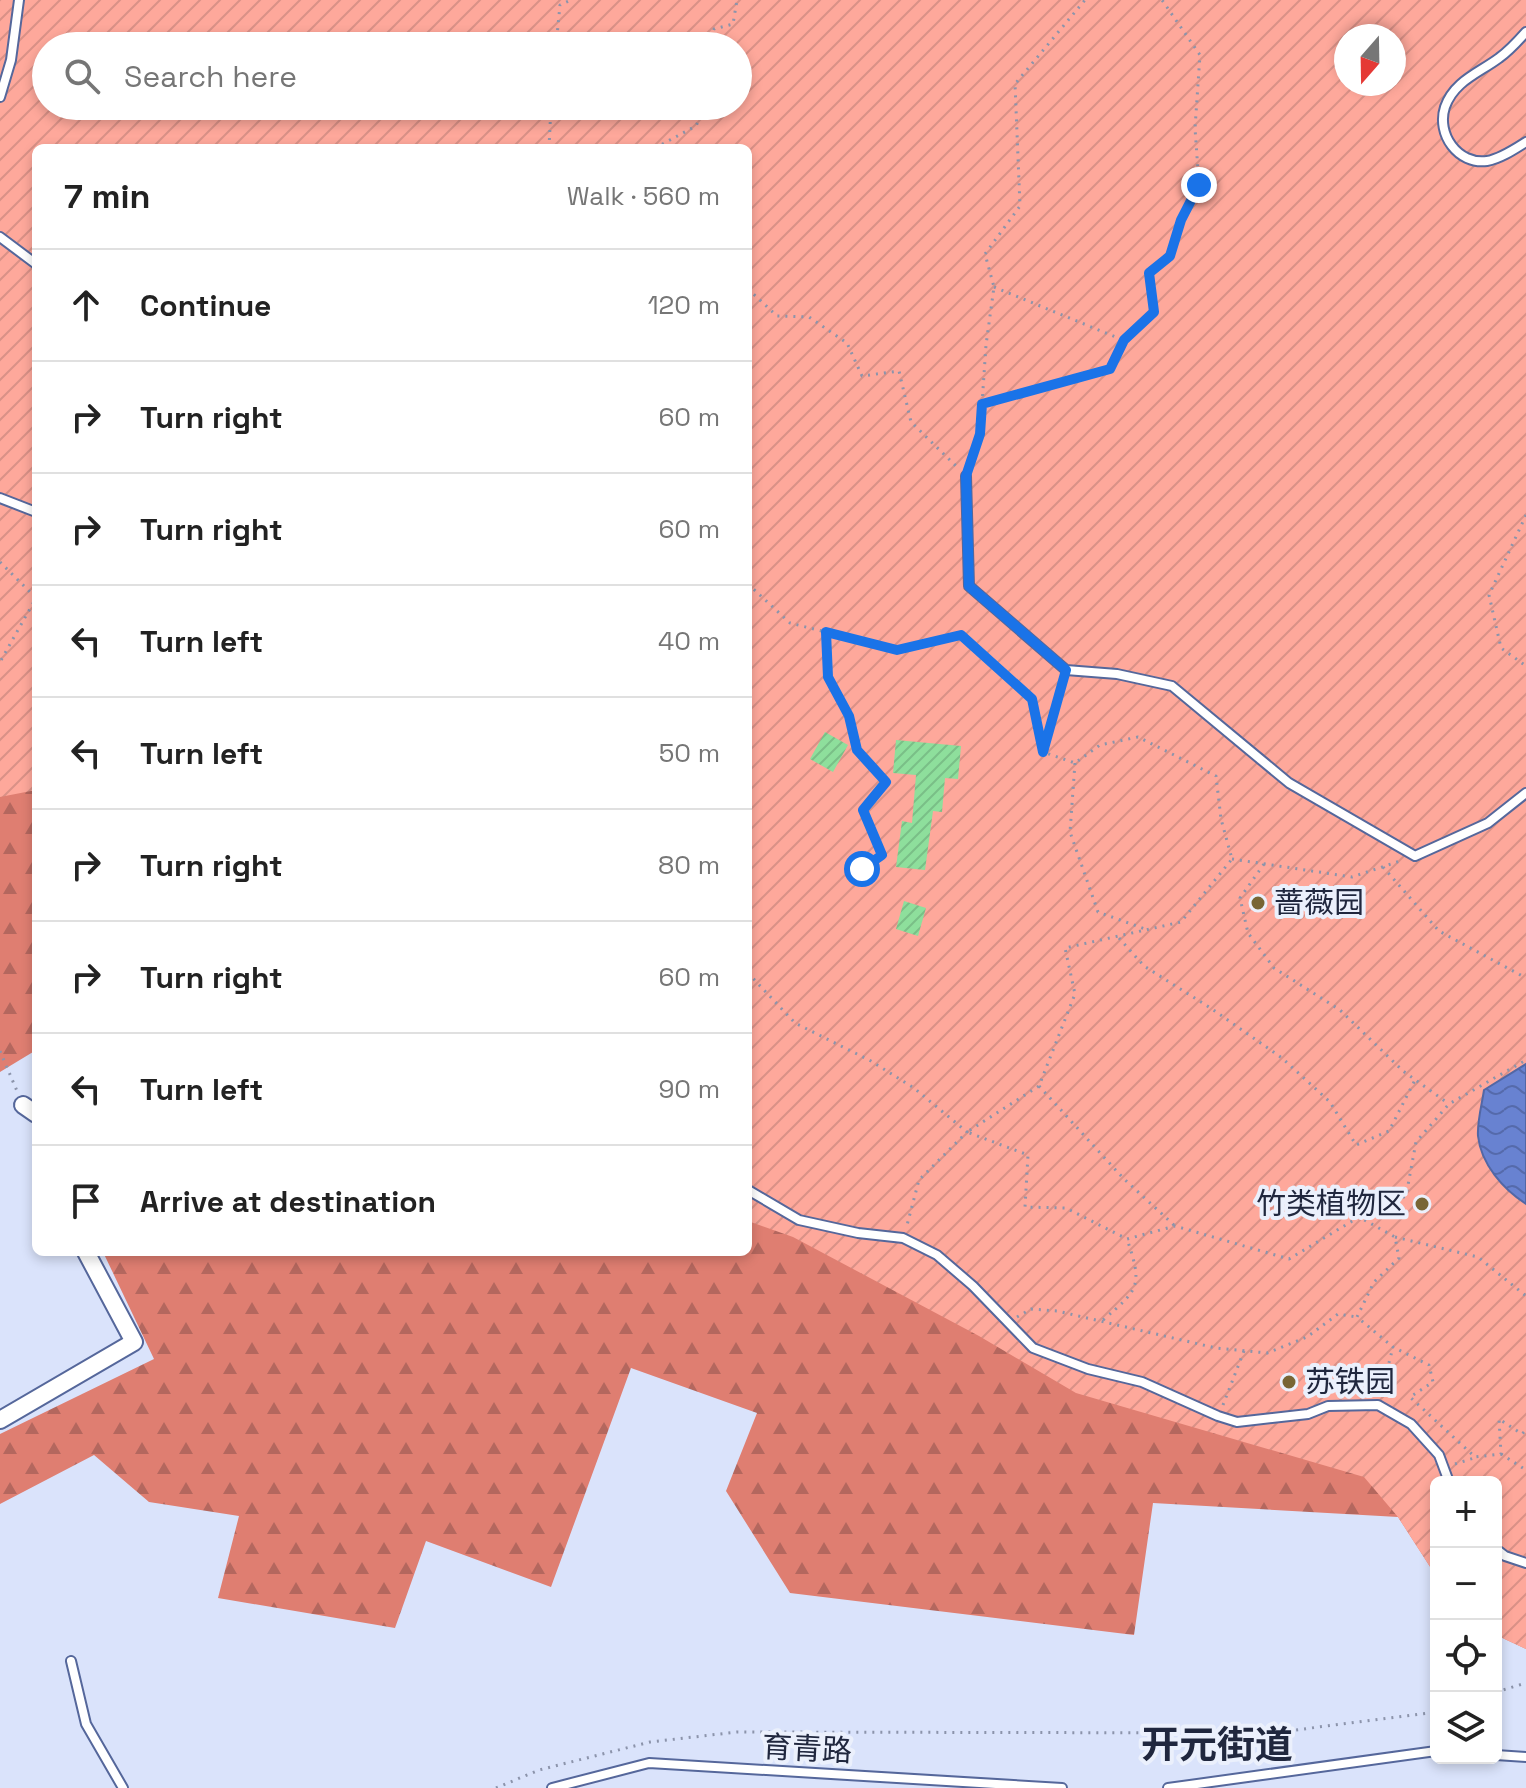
<!DOCTYPE html>
<meta charset="utf-8">
<style>
body{margin:0;font-family:"Space Grotesk","Noto Sans SC",sans-serif;background:#f2f2f2;color:#222}
.controls{position:absolute;right:24px;bottom:24px;display:grid;overflow:hidden;border-radius:12px;box-shadow:0 4px 12px #0003}
.controls button{width:72px;height:72px;display:grid;place-items:center;padding:0;border:0;border-bottom:2px solid #e0e0e0;background:#fff;color:#222;font:40px sans-serif}
.compass{position:absolute;left:1334px;top:24px;width:72px;height:72px;border-radius:50%;background:#fff;box-shadow:0 4px 12px #0003;rotate:200deg}
.stop{position:absolute;width:24px;height:24px;margin:-18px;border:6px solid #1a73e8;border-radius:50%;background:#fff}
.stop.end{background:#1a73e8;border-color:#fff;box-shadow:0 2px 8px #0008}
.list{margin:0;padding:0;list-style:none}
h2{display:flex;justify-content:space-between;align-items:center;height:104px;margin:0;padding:0 32px;font-size:34px}
h2 small{font-size:26px;font-weight:400;color:#767676}
.list li{display:grid;grid-template-columns:52px 1fr auto;gap:24px;align-items:center;box-sizing:border-box;height:112px;padding:0 32px;border-top:2px solid #e0e0e0}
.list b{display:block;font-size:30px;white-space:nowrap}
.list em{font-size:26px;font-style:normal;color:#767676}
.icon{flex:none;width:44px;height:44px;fill:none;stroke:currentColor;stroke-width:2;stroke-linecap:round;stroke-linejoin:round}
.map{position:relative;flex:none;width:1526px;height:1788px;overflow:hidden}
.search{position:absolute;background:#fff;box-shadow:0 4px 12px #0003;left:32px;top:32px;width:720px;height:88px;display:flex;align-items:center;gap:20px;box-sizing:border-box;padding:0 28px;border-radius:44px;color:#767676;font-size:30px}
.panel{position:absolute;background:#fff;box-shadow:0 4px 12px #0003;left:32px;top:144px;width:720px;height:1112px;border-radius:12px}
.map>svg:first-child{display:block}
.forest{fill:url(#forest-firs);fill-rule:evenodd}
.garden{fill:url(#garden-furrows);fill-rule:evenodd}
.water{fill:url(#water-waves);stroke:#5267a5;stroke-width:2}
.building{fill:url(#building-hatch)}
.lines{fill:none;stroke-linecap:round;stroke-linejoin:round}
.service-casing{stroke:#55679b;stroke-width:12}
.minor-casing{stroke:#55679b;stroke-width:20}
.path{stroke:#8c94ab;stroke-width:3;stroke-dasharray:2 6;stroke-linecap:butt}
.service{stroke:#fff;stroke-width:8}
.minor{stroke:#fff;stroke-width:16}
.route{stroke:#1a73e8;stroke-width:10}
.poi-dot{fill:#786534;stroke:#ebf0fc;stroke-width:3}
.labels{text-anchor:middle;stroke-width:8;stroke-linejoin:round;paint-order:stroke}
.poi-label{font-size:30px;fill:#20273e;stroke:#ebf0fc;text-anchor:start}
.street-label{font-size:30px;fill:#20273e;stroke:#ebf0fc}
.district-label{font-size:38px;font-weight:bold;fill:#20273e;stroke:#ebf0fc}
</style>
<div class="map">
<svg width="1526" height="1788" viewBox="0 0 1526 1788">
<defs>
<pattern id="forest-firs" width="22" height="20" patternUnits="userSpaceOnUse" patternTransform="scale(2)"><rect width="22" height="20" fill="#df7e71"/><path d="M5 1l3.5 6h-7zM16 11l3.5 6h-7z" fill="#b4675e"/></pattern>
<pattern id="garden-furrows" width="10" height="10" patternUnits="userSpaceOnUse" patternTransform="scale(2)"><rect width="10" height="10" fill="#fea89b"/><path d="M-1 1l2-2M0 10L10 0M9 11l2-2" fill="none" stroke="#d99187"/></pattern>
<pattern id="water-waves" width="16" height="10" patternUnits="userSpaceOnUse" patternTransform="scale(2)"><rect width="16" height="10" fill="#6882d1"/><path d="M0 5q4-4 8 0t8 0" fill="none" stroke="#556aab"/></pattern>
<pattern id="building-hatch" width="6" height="6" patternUnits="userSpaceOnUse" patternTransform="scale(2)"><rect width="6" height="6" fill="#8edf9c"/><path d="M-1 1l2-2M0 6l6-6M5 7l2-2" fill="none" stroke="#7abf87"/></pattern>
</defs>
<rect width="100%" height="100%" fill="#dae3fb"/>
<path class="forest" d="M0 0H1526V1649L1496 1635V1482H1436V1576L1398 1517 1153 1503 1134 1635 790 1593 726 1491 757 1413 631 1368 551 1587 426 1541 395 1628 218 1598 239 1516 149 1502 94 1455 0 1504V1434L154 1359 103 1252H748V148H36V1053L33 1052 0 1072ZM1346 36H1394V84H1346ZM46 46H738V106H46Z"/>
<path class="garden" d="M0 0H1526V1649L1496 1635V1482H1436V1576L1398 1517 1364 1477 1076 1393 979 1336 793 1237 748 1221V148H36V790L0 797ZM1346 36H1394V84H1346ZM46 46H738V106H46Z"/>
<path class="water" d="M1526 1064V1204C1503 1189 1481 1164 1478 1136 1477 1122 1482 1104 1484 1090Z"/>
<g class="building">
<polygon points="825,732 848,745 833,772 810,759"/>
<polygon points="896,740 961,746 958,779 945,778 942,812 933,811 925,870 896,867 902,821 912,823 916,775 893,773"/>
<polygon points="904,901 926,908 918,936 896,929"/>
</g>
<g class="lines">
<defs>
<g id="service">
<path d="M1526 32C1518 41 1509 51 1499 58 1479 73 1454 81 1445 107 1436 134 1458 165 1487 161 1500 159 1515 149 1526 142"/>
<polyline points="0,97 11,60 19,0"/>
<polyline points="0,237 36,264"/>
<polyline points="966,476 969,586 1066,670 1117,674 1172,686 1289,783 1415,856 1488,823 1526,793"/>
<polyline points="0,498 36,512"/>
<polyline points="748,1190 799,1220 858,1233 903,1238 937,1255 973,1286 1033,1348 1088,1369 1142,1382 1218,1416 1237,1422 1308,1414 1328,1406 1378,1405 1411,1424 1439,1455 1449,1482"/>
<polyline points="1496,1549 1505,1556 1526,1563"/>
<polyline points="71,1661 86,1724 123,1788"/>
<polyline points="1496,1755 1526,1757"/>
<polyline points="552,1788 649,1763 1062,1788"/>
<polyline points="1168,1788 1436,1751"/>
</g>
<g id="minor">
<polyline points="23,1105 36,1114"/>
<polyline points="0,1420 134,1342 86,1252"/>
</g>
</defs>
<use href="#service" class="service-casing"/>
<use href="#minor" class="minor-casing"/>
<g class="path">
<polyline points="556,46 560,5 571,0"/>
<polyline points="715,46 714,29 733,24 737,0"/>
<polyline points="549,148 551,106"/>
<polyline points="655,148 696,126 705,106"/>
<polyline points="34,276 36,285"/>
<polyline points="994,287 1123,340"/>
<polyline points="748,289 777,316 809,317 847,343 862,376 899,371 911,422 957,467"/>
<polyline points="982,404 986,345 994,287 985,254 1020,206 1015,84 1085,0"/>
<polyline points="969,466 980,434 982,404 1110,369 1124,340 1154,312 1149,273 1170,256 1181,220 1199,185 1195,128 1200,55 1162,0"/>
<polyline points="1526,515 1489,595 1501,648 1526,666"/>
<polyline points="748,533 748,534"/>
<polyline points="0,562 36,598 0,662"/>
<polyline points="748,584 790,623 897,650 961,635 1032,699 1043,748"/>
<polyline points="826,632 828,677 849,716 857,750 886,782 863,810 882,855 862,869"/>
<polyline points="1062,680 1043,752 1075,763 1100,745 1138,737 1216,776 1221,819 1232,859 1181,922 1065,948 1075,994 1039,1086 967,1132 1028,1155 1025,1207 1066,1208 1127,1239 1175,1226 1289,1259 1359,1217 1395,1237 1399,1258 1374,1282 1357,1317 1393,1347 1429,1365 1433,1382 1410,1397 1475,1457 1501,1454 1499,1419 1522,1434 1526,1430"/>
<polyline points="1075,763 1070,832 1098,912 1145,929"/>
<polyline points="1232,859 1352,877 1400,861"/>
<polyline points="1264,864 1240,898 1248,933 1274,968 1340,1010 1403,1071 1449,1104"/>
<polyline points="1383,867 1439,931 1526,978"/>
<polyline points="1119,938 1144,966 1212,1009 1282,1058 1330,1102 1356,1145 1389,1131 1415,1080"/>
<polyline points="748,973 795,1023 871,1061 914,1088 967,1132 919,1180 906,1229"/>
<polyline points="0,1051 17,1091"/>
<polyline points="1039,1086 1123,1178 1175,1226"/>
<polyline points="1359,1217 1406,1196 1416,1142 1449,1104 1526,1060"/>
<polyline points="1395,1237 1478,1257 1526,1296"/>
<polyline points="1017,1317 1031,1309 1057,1311 1216,1348 1267,1353 1307,1337 1338,1314 1357,1317"/>
<path d="M1103 1320C1139 1289 1143 1286 1127 1239"/>
<polyline points="1381,1394 1393,1347"/>
<polyline points="1223,1405 1244,1351"/>
<polyline points="1501,1454 1526,1470"/>
<polyline points="1455,1464 1474,1458"/>
<polyline points="1496,1692 1526,1683"/>
<polyline points="496,1788 539,1770 650,1742 737,1732 1272,1733 1436,1712"/>
</g>
<use href="#service" class="service"/>
<use href="#minor" class="minor"/>
</g>
<g class="lines">
<polyline class="route" points="862,869 882,855 863,810 886,782 857,750 849,716 828,677 826,632 897,650 961,635 1032,699 1043,752 1066,670 969,586 966,476 980,434 982,404 1110,369 1124,340 1154,312 1149,273 1170,256 1181,220 1199,185"/>
</g>
<g class="poi-dot">
<circle cx="1258" cy="903" r="8"/>
<circle cx="1422" cy="1204" r="8"/>
<circle cx="1289" cy="1382" r="8"/>
</g>
<g class="labels">
<g class="poi-label">
<text x="1274" y="913">蔷薇园</text>
<text x="1406" y="1214" text-anchor="end">竹类植物区</text>
<text x="1305" y="1392">苏铁园</text>
</g>
<g class="street-label">
<text transform="translate(807 1749) rotate(3)" y="10">育青路</text>
</g>
<g class="district-label">
<text x="1217" y="1758">开元街道</text>
</g>
</g>
</svg>
<div class="controls">
<button>+</button>
<button>−</button>
<button><svg class="icon" aria-label="locate" viewBox="0 0 24 24"><circle cx="12" cy="12" r="6"/><path d="M12 2v4M12 18v4M2 12h4M18 12h4"/></svg></button>
<button><svg class="icon" aria-label="layers" viewBox="0 0 24 24"><path d="M12 4l9 5-9 5-9-5zM3 14l9 5 9-5"/></svg></button>
</div>
<svg class="compass" viewBox="-18 -18 36 36"><path d="M0-13l5 13h-10z" fill="#e53935"/><path d="M0 13l5-13h-10z" fill="#767676"/></svg>
<div class="stop" style="left:862px;top:869px"></div>
<div class="stop end" style="left:1199px;top:185px"></div>
<div class="search"><svg class="icon" aria-label="search" viewBox="0 0 24 24"><circle cx="10" cy="10" r="6"/><path d="M15 15l6 6"/></svg>Search here</div>
<section class="panel">
<h2>7 min<small>Walk · 560 m</small></h2>
<ul class="list">
<li><svg class="icon" aria-label="ahead" viewBox="0 0 24 24"><path d="M12 20V5M6 11l6-6 6 6"/></svg><div><b>Continue</b></div><em>120 m</em></li>
<li><svg class="icon" aria-label="right" viewBox="0 0 24 24"><path d="M7 20v-9h11M14 6l5 5-5 5"/></svg><div><b>Turn right</b></div><em>60 m</em></li>
<li><svg class="icon" aria-label="right" viewBox="0 0 24 24"><path d="M7 20v-9h11M14 6l5 5-5 5"/></svg><div><b>Turn right</b></div><em>60 m</em></li>
<li><svg class="icon" aria-label="left" viewBox="0 0 24 24"><path d="M17 20v-9H6M10 6l-5 5 5 5"/></svg><div><b>Turn left</b></div><em>40 m</em></li>
<li><svg class="icon" aria-label="left" viewBox="0 0 24 24"><path d="M17 20v-9H6M10 6l-5 5 5 5"/></svg><div><b>Turn left</b></div><em>50 m</em></li>
<li><svg class="icon" aria-label="right" viewBox="0 0 24 24"><path d="M7 20v-9h11M14 6l5 5-5 5"/></svg><div><b>Turn right</b></div><em>80 m</em></li>
<li><svg class="icon" aria-label="right" viewBox="0 0 24 24"><path d="M7 20v-9h11M14 6l5 5-5 5"/></svg><div><b>Turn right</b></div><em>60 m</em></li>
<li><svg class="icon" aria-label="left" viewBox="0 0 24 24"><path d="M17 20v-9H6M10 6l-5 5 5 5"/></svg><div><b>Turn left</b></div><em>90 m</em></li>
<li><svg class="icon" aria-label="arrive" viewBox="0 0 24 24"><path d="M6 21V4h12l-3 4 3 4H6"/></svg><div><b>Arrive at destination</b></div></li>
</ul>
</section>
</div>
